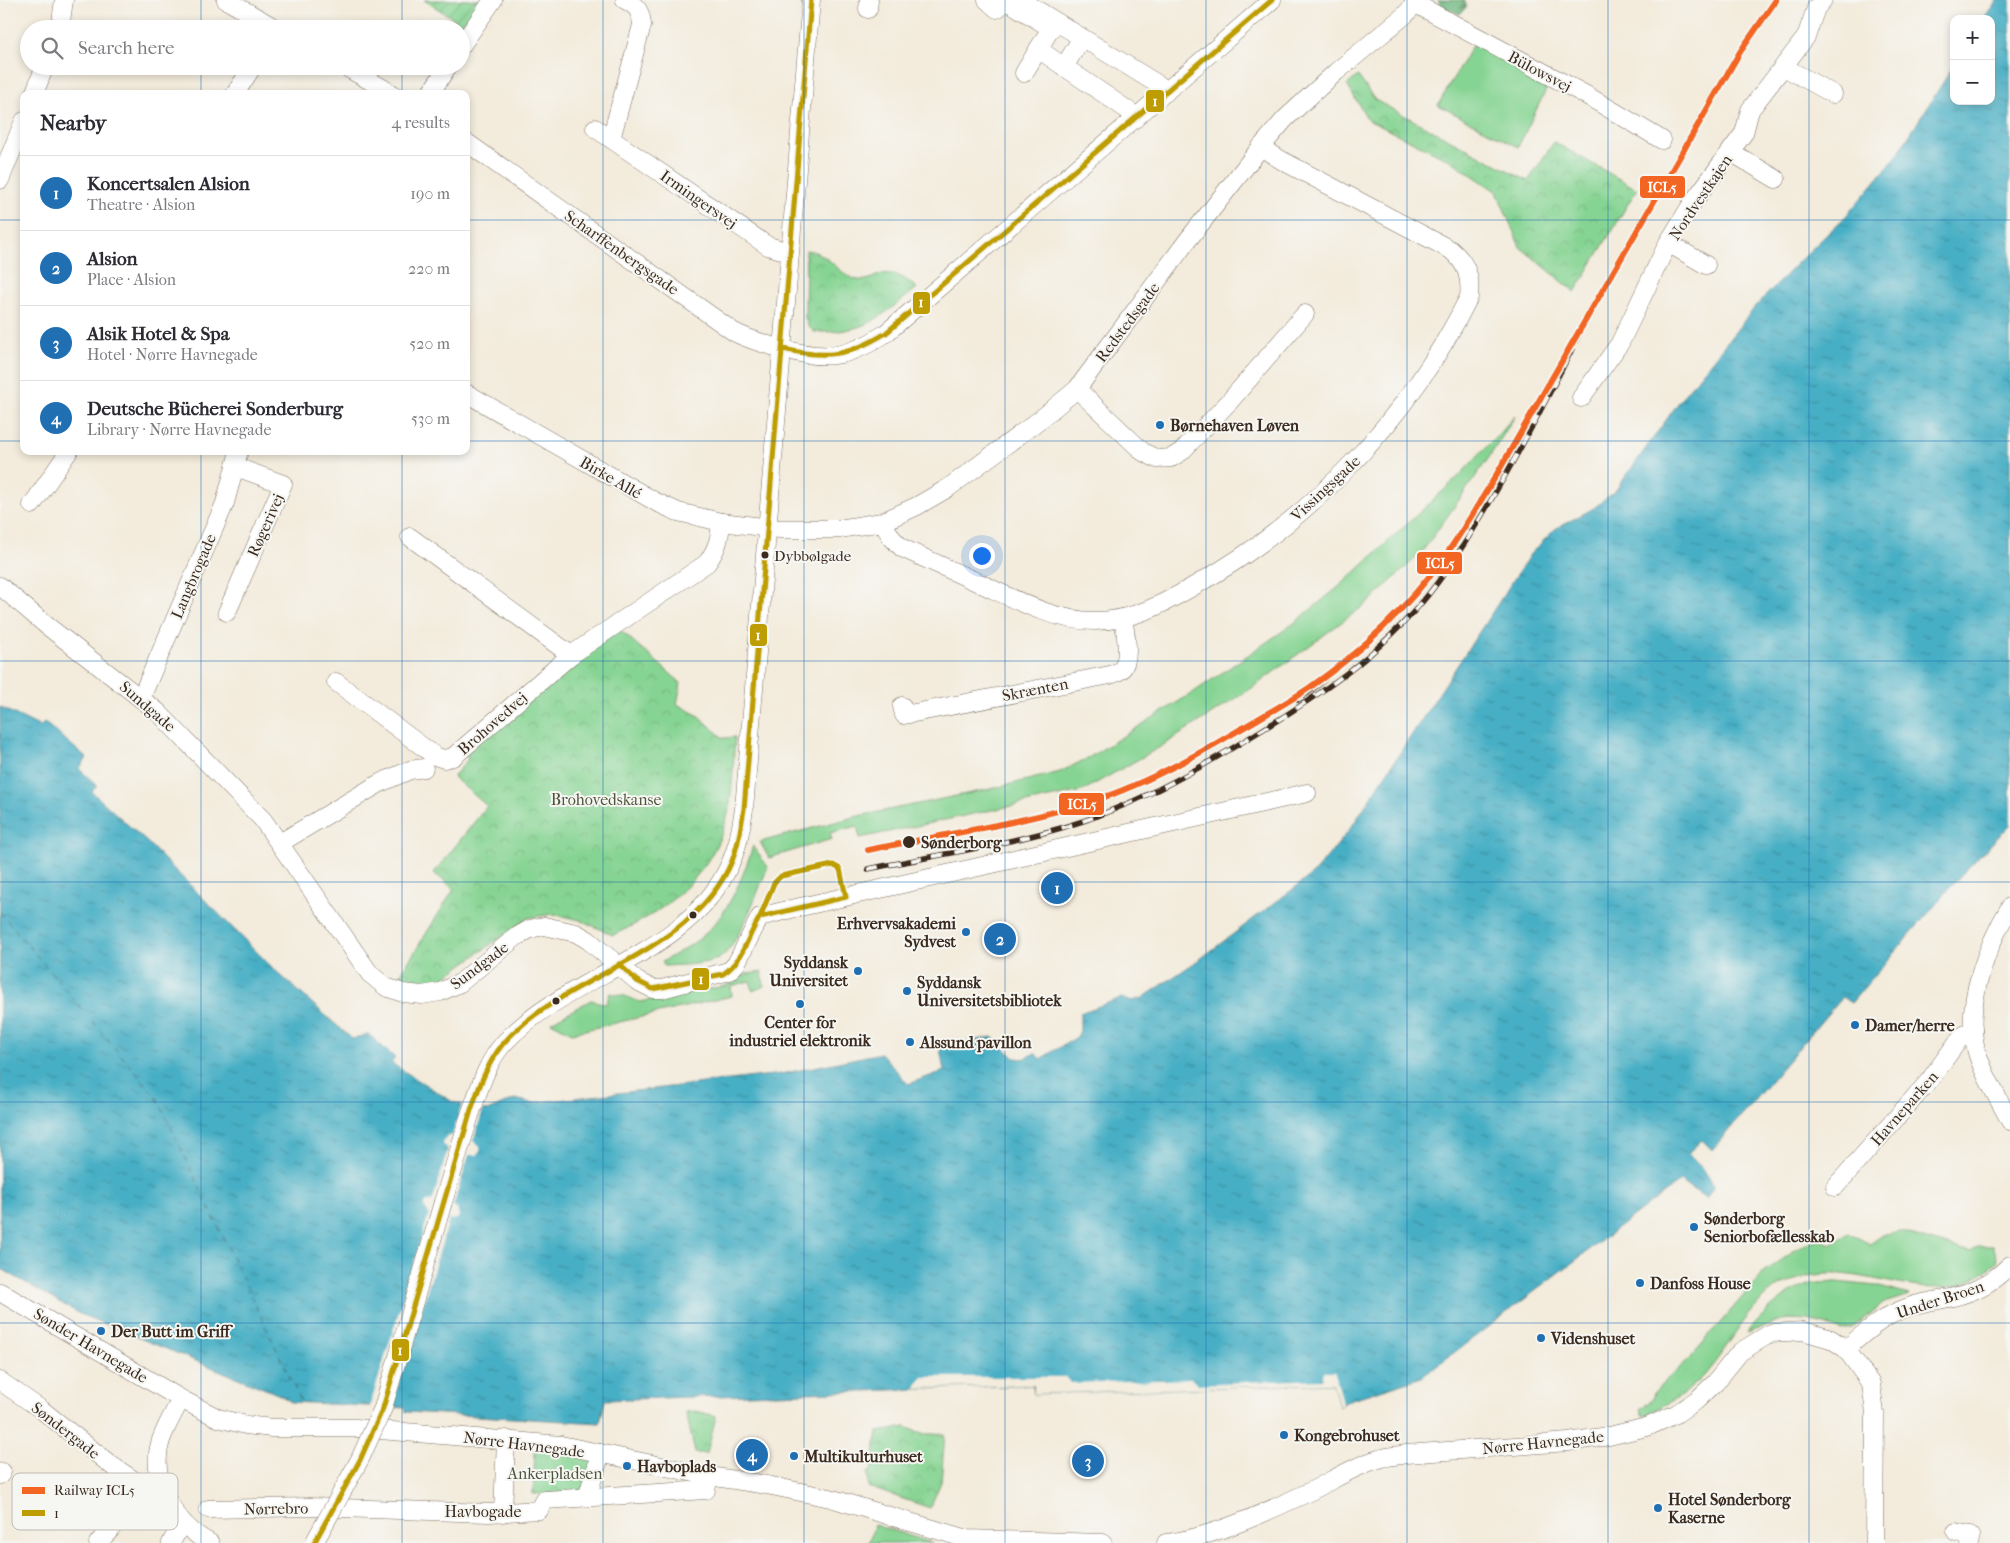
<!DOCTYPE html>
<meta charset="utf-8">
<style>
body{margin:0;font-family:"IM FELL French Canon",serif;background:#f2f2f3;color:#2b2b33}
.controls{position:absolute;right:15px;top:15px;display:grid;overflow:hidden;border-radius:10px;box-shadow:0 2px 8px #0003}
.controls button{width:45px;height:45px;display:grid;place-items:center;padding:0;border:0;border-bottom:1px solid #e1e1e2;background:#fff;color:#2b2b33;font:25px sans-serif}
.you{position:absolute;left:981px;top:555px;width:18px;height:18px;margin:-12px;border:4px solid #fff;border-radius:50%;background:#1a73e8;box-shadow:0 0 0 8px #1a73e833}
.badge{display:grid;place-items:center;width:32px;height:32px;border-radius:50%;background:#1f6fb2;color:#fff;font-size:16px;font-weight:700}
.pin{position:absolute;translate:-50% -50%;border:2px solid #fff;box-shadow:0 1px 5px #0006}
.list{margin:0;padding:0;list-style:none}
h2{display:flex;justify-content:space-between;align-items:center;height:65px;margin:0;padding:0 20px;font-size:21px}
h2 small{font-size:16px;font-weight:400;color:#7c7c81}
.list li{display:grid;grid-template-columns:32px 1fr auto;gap:15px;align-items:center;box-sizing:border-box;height:75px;padding:0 20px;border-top:1px solid #e1e1e2}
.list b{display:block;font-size:19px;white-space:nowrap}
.list p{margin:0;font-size:16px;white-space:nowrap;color:#7c7c81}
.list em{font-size:16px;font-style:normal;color:#7c7c81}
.icon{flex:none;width:28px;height:28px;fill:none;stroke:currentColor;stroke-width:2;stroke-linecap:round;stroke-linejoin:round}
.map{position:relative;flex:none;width:2010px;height:1543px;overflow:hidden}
.search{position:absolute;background:#fff;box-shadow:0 2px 8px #0003;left:20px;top:20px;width:450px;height:55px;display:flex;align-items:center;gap:12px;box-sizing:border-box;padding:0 18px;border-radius:28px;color:#7c7c81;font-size:19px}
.panel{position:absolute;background:#fff;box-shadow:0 2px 8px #0003;left:20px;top:90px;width:450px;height:365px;border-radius:10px}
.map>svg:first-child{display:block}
.grass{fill:#86d493;stroke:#607f58}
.forest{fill:url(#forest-firs);stroke:#54704e}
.park{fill:url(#park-crowns);stroke:#607f58}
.garden{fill:url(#garden-furrows);stroke:#607f58}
.water{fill:url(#water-ripples);stroke:#406c72}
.pier{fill:#f3ebdb}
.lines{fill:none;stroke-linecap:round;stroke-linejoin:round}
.ferry{stroke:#3f5958;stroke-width:1;stroke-dasharray:6 5;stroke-linecap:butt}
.minor-casing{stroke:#7b6e60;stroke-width:19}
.minor{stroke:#fff;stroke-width:18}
.rail-casing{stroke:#3b2a1e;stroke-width:5.5}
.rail{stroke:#f6f6f2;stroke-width:4;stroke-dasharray:11;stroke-linecap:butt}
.minor-bridge-casing{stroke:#7b6e60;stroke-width:19;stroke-linecap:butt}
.minor-bridge{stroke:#fff;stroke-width:18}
.bus-1-casing{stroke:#f6f6f2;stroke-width:9}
.bus-1{stroke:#be9d03;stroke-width:5}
.rail-1-casing{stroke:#f6f6f2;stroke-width:10}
.rail-1{stroke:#f26522;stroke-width:6}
.grid{fill:none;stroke:#1f6fb2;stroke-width:1;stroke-opacity:0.55}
.poi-dot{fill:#1f6fb2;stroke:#f6f6f2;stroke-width:2}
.bus-dot{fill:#3b2a1e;stroke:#f6f6f2;stroke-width:2}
.labels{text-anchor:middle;stroke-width:4;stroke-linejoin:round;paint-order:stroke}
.bus-label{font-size:15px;fill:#3b2a1e;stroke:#f6f6f2;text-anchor:start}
.street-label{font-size:16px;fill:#3b2a1e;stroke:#f6f6f2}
.poi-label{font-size:16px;font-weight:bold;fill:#3b2a1e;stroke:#f6f6f2;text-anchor:start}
.park-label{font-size:16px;fill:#4e543b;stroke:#f6f6f2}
.stop-label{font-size:16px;font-weight:bold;fill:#3b2a1e;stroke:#f6f6f2;text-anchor:start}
.key{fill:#f6f6f2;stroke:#beb9b2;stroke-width:1}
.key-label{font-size:14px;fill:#3b2a1e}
.line-badge{stroke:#f6f6f2;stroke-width:2}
.badge-label{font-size:14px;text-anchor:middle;font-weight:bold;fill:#fff}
</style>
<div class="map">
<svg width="2010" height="1543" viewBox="0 0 2010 1543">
<defs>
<pattern id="forest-firs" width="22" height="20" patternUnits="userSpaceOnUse" patternTransform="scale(1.25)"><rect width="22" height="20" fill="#6cb67d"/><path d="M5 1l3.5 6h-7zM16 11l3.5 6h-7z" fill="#5a9466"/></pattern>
<pattern id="park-crowns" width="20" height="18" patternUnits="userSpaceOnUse" patternTransform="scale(1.25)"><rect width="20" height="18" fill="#86d493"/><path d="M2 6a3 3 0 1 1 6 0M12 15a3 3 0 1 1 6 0" fill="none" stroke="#75b67e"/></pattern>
<pattern id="garden-furrows" width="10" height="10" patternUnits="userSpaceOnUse" patternTransform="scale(1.25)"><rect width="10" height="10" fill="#86d493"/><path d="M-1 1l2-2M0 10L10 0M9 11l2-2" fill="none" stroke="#75b67e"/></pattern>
<pattern id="water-ripples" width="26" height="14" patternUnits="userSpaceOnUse" patternTransform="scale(1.25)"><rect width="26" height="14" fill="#46afc5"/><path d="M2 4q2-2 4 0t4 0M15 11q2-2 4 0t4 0" fill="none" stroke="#3c8f9f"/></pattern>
</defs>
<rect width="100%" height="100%" fill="#f6f6f2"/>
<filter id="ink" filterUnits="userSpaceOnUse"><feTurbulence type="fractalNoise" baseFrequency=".02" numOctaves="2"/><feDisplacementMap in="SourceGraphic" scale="10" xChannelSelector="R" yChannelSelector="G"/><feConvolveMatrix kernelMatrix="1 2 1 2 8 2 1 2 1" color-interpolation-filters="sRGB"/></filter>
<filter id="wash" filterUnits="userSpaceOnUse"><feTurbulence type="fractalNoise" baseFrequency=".0096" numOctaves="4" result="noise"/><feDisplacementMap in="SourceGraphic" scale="20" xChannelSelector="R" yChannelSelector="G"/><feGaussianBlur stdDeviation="1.12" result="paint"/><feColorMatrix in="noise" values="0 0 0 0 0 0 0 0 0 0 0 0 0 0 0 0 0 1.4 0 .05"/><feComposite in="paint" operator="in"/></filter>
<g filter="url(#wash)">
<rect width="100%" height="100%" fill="#f3ebdb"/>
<g class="grass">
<polygon points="1473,44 1548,86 1518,147 1438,105"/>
<polygon points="1515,416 1488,459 1422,552 1369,602 1252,688 1162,746 1082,791 860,838 857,826 830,833 832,839 769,858 760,842 854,817 995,788 1060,772 1088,758 1194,692 1293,624 1341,585 1459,476"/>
<path d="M753 846 768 867C759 887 737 951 718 959 702 965 682 965 664 966L662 962C674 954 688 948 699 939 727 917 742 880 753 846Z"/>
<polygon points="762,972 764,986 753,991 750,981 731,986 732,996 572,1033 551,1022 591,1000 606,1004 610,993 625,996 640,1002 725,986 747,974"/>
<path d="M1900 1231 1971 1252 1978 1246H1993L1998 1261C1991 1266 1984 1273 1977 1277 1923 1309 1858 1258 1799 1279 1791 1281 1780 1284 1774 1289 1745 1312 1728 1349 1703 1377 1685 1395 1665 1405 1643 1416L1640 1409 1652 1400 1654 1392 1690 1358 1763 1273 1806 1243 1819 1239 1831 1244 1849 1233 1870 1244 1884 1234Z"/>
<path d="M1837 1282 1876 1286 1909 1295 1884 1303 1852 1328 1843 1331 1809 1320 1787 1319 1746 1333C1763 1314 1784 1292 1809 1285 1817 1282 1828 1283 1837 1282Z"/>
<polygon points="874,1525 933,1543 869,1543"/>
</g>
<polygon class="forest" points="1438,0 1464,0 1467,6 1460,14 1442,7"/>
<g class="park">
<polygon points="1358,76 1375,100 1528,181 1554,142 1637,189 1575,292 1520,247 1497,192 1450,160 1368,120 1347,85"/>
<path d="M806 250C830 252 839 277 859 280 868 282 874 276 882 274 896 271 907 280 917 288 878 319 866 333 814 332L808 326 805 318Z"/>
<path d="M619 629 681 683 677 704 699 716 723 738 735 737C733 760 733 792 728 814 712 875 669 910 613 935L580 920 553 914 528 918 438 982 418 984 397 980 454 889 434 873 487 806 453 777 468 759 465 755 578 657Z"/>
<polygon points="696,1411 716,1416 707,1453 695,1453 686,1412"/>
<polygon points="906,1427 922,1434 945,1434 941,1482 930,1508 868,1487 868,1472 871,1472 878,1432"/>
<polygon points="535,1449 595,1460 585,1493 533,1494"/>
</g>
<polygon class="garden" points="424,0 481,0 462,24"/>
<polygon class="water" points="1997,0 2010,0 2010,825 1961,875 1851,1003 1842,997 1712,1150 1702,1140 1688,1153 1704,1170 1714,1187 1706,1198 1680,1181 1422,1377 1349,1400 1339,1407 1333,1383 1034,1394 1033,1385 605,1400 600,1423 406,1412 405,1408 291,1402 280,1395 80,1314 0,1268 0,707 41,727 44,722 87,758 79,769 97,785 92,792 149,844 276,971 352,1039 368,1034 395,1058 391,1063 453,1102 487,1111 515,1099 532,1103 781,1074 881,1053 908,1084 944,1071 940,1048 992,1037 1015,1058 1023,1059 1035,1053 1040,1059 1077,1037 1080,1031 1080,1013 1121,998 1130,1001 1141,999 1200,959 1313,874 1348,832 1531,553 1555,529 1594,508 1616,490 1684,395 1756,306 1798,262 1846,216 1895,158 1954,65 1954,101 1991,101 1991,19 1983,19"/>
<g class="pier">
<polygon points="463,1102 484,1107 473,1141 480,1147 480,1151 477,1155 469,1155 453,1206 457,1209 459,1216 457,1219 449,1220 390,1410 369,1409 429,1214 424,1207 425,1203 433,1200 448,1149 443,1144 444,1141 448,1135 452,1136"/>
<polygon points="1324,1372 1335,1372 1343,1404 1339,1407 1333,1383 1034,1394 1034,1385 915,1389 922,1377 1066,1377 1070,1383 1191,1379 1198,1384 1322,1379"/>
</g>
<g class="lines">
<polyline class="ferry" points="0,912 157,1098 302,1403"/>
</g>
</g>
<g filter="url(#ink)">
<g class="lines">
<defs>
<g id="minor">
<polyline points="226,0 277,29"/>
<polyline points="987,0 997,9 1005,0"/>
<polyline points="1005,0 1051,28 1024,73"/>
<polyline points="1021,0 1159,85 1165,93"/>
<polyline points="1416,4 1586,95 1662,140"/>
<polyline points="868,9 869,0"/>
<polyline points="60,29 64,0"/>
<polyline points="461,46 493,0"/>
<polyline points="1038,49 1129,111 1135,119"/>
<polyline points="344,66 393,94"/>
<polyline points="1064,67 1078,44"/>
<polyline points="1784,67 1833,94"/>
<polyline points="34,94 45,66"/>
<polyline points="235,94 253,66"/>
<polyline points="430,94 448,66"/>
<polyline points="595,128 768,246 789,252"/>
<path d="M611 139 642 25C641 11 637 6 625 0"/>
<path d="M466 142 734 332C749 340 763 343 778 348 824 360 846 360 886 333L1272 0"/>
<polyline points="1731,152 1776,179"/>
<polyline points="0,180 24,121"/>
<polyline points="1668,243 1706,265"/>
<polyline points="1077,389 1143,452 1157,459 1171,458 1181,452 1229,402 1305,314"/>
<polyline points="466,393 656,502 678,512 721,522 780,529 839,529 882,522 917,506 948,488 1042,418 1077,389 1187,241 1261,147 1285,119 1336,72 1405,15 1418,0"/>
<polyline points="1581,398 1620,343 1668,243 1693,202 1744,133 1750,110 1806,37 1816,8 1823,0"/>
<polyline points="32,505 69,451"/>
<path d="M882 522 892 538 902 548C931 561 959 574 988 587 1022 603 1057 621 1095 621 1132 621 1163 604 1194 586 1311 521 1409 418 1469 297 1471 277 1467 264 1451 250L1281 160 1261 147"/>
<polyline points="410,537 571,655"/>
<polyline points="0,586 46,625 158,712 263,820 370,974 386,987 403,993 422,995 440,992 460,983 516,937 530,929 544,926 576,933 588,940 637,981 653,989 662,989 729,971 736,964 760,917 787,910 1307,793"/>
<polyline points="227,612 283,484 236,467"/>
<path d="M336 682 435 756 444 759 453 757 571 655 707 563C717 549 720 539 721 522"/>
<polyline points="141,698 225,503 239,451"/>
<path d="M902 706 904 715 1110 675C1113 674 1118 672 1121 670 1132 659 1125 632 1123 618"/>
<polyline points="280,843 380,783 410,770 424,768"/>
<path d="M2010 907C1988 944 1965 1002 1975 1045 1981 1071 1998 1097 2010 1121"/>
<polyline points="1835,1187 1929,1081 1961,1037 1973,1030"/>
<path d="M443 1202C452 1173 461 1144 470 1115 479 1090 486 1063 504 1043 569 973 690 955 730 864 738 847 741 828 744 809L811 0"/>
<polyline points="0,1292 181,1399 218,1418 246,1425 272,1428 356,1428 561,1445 709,1476 767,1485 830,1498 967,1539 1103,1543"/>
<path d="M1846 1349C1864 1333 1883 1316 1906 1308 1917 1303 1928 1302 1939 1300 1969 1295 1989 1286 2010 1265"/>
<polyline points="0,1381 42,1410 111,1465 141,1485 161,1484"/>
<path d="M181 1399C174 1412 166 1426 161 1440 148 1480 175 1525 210 1543"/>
<polyline points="0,1475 2,1472"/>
<polyline points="587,1497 601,1453"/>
<polyline points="208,1509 310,1507 489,1513 539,1510 545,1500 706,1490 709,1476"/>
<polyline points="503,1513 506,1439"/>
<polyline points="1956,1532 1971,1535 1969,1543"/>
<polyline points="98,1543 111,1529 141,1485"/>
<polyline points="171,1543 182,1523"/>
<path d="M1166 1543C1212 1538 1271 1510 1313 1490 1335 1479 1356 1465 1379 1459 1388 1456 1397 1456 1406 1454L1568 1442 1609 1436 1647 1427 1676 1414 1698 1399 1715 1383 1740 1352 1771 1333 1803 1331 1831 1339 1846 1349 1871 1384 1875 1413 1874 1543"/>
</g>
</defs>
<use href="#minor" class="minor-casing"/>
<use href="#minor" class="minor"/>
<defs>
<g id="rail">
<polyline points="1298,700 1321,683 1363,645"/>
<path d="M868 869C932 856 998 846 1061 828 1130 808 1191 774 1252 736 1317 697 1380 655 1428 595 1458 557 1482 516 1506 474 1539 415 1569 356 1599 295"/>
</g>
</defs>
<use href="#rail" class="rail-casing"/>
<use href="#rail" class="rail"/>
<defs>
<polyline id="minor-bridge" points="314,1543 360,1459 383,1408 443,1202"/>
</defs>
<use href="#minor-bridge" class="minor-bridge-casing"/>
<use href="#minor-bridge" class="minor-bridge"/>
<defs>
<g id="bus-1">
<path d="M783 349C826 359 849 356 886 333L1272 0"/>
<polygon points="833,865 840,869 846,897 760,917 774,883 781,876"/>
<path d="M619 964 637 981 653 989 723 974C743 961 747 937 760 917"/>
<path d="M314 1543 360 1460 383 1408 471 1110C479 1087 487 1064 502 1045 521 1022 548 1005 574 990 632 957 704 927 732 861 739 844 741 826 744 809L811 0"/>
</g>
</defs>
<use href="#bus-1" class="bus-1-casing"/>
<use href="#bus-1" class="bus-1"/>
<defs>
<path id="rail-1" d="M868 850C946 834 1026 823 1102 798 1148 782 1192 758 1234 733 1260 718 1285 704 1309 688 1361 652 1408 607 1445 556 1463 531 1478 505 1494 479L1740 52 1776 0"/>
</defs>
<use href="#rail-1" class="rail-1-casing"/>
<use href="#rail-1" class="rail-1"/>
</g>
</g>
<path class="grid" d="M201 0V29M402 0V29M603 0V1543M804 0V1543M1005 0V1543M1206 0V1543M1407 0V1543M1608 0V1543M1809 0V1543M201 66V94M402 66V94M0 220H24M466 220H2010M0 441H24M466 441H2010M201 451V1543M402 451V1543M0 661H2010M0 882H2010M0 1102H2010M0 1323H2010"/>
<g class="poi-dot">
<circle cx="1160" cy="425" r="5"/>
<circle cx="966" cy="932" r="5"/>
<circle cx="858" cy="971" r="5"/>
<circle cx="907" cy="991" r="5"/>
<circle cx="800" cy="1004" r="5"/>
<circle cx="1855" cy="1025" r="5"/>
<circle cx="910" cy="1042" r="5"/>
<circle cx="1694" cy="1227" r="5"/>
<circle cx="1640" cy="1283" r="5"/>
<circle cx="101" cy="1331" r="5"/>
<circle cx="1541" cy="1338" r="5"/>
<circle cx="1284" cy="1435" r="5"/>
<circle cx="794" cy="1456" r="5"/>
<circle cx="627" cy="1466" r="5"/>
<circle cx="1658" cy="1508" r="5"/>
</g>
<g class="bus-dot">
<circle cx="765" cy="555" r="4.5"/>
<circle cx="909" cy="842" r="7"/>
<circle cx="693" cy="915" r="4.5"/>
<circle cx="556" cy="1001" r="4.5"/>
</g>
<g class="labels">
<g class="bus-label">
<text x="774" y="561">Dybbølgade</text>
</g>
<g class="street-label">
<text transform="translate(1540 71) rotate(28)" y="6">Bülowsvej</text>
<text transform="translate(1700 197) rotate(-56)" y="6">Nordvestkajen</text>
<text transform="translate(699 199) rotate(35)" y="6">Irmingersvej</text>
<text transform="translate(622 252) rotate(35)" y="6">Scharffenbergsgade</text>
<text transform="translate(1127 322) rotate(-53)" y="6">Redstedsgade</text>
<text transform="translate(611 477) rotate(30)" y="6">Birke Allé</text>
<text transform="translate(1325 488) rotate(-43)" y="6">Vissingsgade</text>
<text transform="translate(265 525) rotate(-66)" y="6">Røgerivej</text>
<text transform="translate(193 576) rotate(-67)" y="6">Langbrogade</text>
<text transform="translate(1035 689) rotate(-11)" y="6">Skrænten</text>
<text transform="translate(148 706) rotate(41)" y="6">Sundgade</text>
<text transform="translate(492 723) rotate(-41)" y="6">Brohovedvej</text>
<text transform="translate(479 965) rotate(-37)" y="6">Sundgade</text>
<text transform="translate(1904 1108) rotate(-49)" y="6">Havneparken</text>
<text transform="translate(1940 1299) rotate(-18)" y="6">Under Broen</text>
<text transform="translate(91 1345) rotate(31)" y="6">Sønder Havnegade</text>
<text transform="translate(66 1430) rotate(38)" y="6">Søndergade</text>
<text transform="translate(1543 1442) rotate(-6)" y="6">Nørre Havnegade</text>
<text transform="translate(524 1444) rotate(7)" y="6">Nørre Havnegade</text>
<text transform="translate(276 1508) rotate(-1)" y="6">Nørrebro</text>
<text x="483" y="1517">Havbogade</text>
</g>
<g class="poi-label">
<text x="1170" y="431">Børnehaven Løven</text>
<text x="956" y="929" text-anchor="end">Erhvervsakademi<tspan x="956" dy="18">Sydvest</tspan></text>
<text x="848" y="968" text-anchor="end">Syddansk<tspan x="848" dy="18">Universitet</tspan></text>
<text x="917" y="988">Syddansk<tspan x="917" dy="18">Universitetsbibliotek</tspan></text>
<text x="800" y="1028" text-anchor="middle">Center for<tspan x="800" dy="18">industriel elektronik</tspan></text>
<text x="1865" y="1031">Damer/herre</text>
<text x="920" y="1048">Alssund pavillon</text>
<text x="1704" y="1224">Sønderborg<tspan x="1704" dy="18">Seniorbofællesskab</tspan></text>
<text x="1650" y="1289">Danfoss House</text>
<text x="111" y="1337">Der Butt im Griff</text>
<text x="1551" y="1344">Videnshuset</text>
<text x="1294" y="1441">Kongebrohuset</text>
<text x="804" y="1462">Multikulturhuset</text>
<text x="637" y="1472">Havboplads</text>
<text x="1668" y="1505">Hotel Sønderborg<tspan x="1668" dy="18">Kaserne</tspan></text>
</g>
<g class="park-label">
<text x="606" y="805">Brohovedskanse</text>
<text x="555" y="1479">Ankerpladsen</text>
</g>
<g class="stop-label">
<text x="921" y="848">Sønderborg</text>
</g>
</g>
<rect x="12" y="1473" width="166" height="57" rx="8" class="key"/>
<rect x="22" y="1487" width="23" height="7" fill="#f26522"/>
<rect x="22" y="1510" width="23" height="6" fill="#be9d03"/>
<g class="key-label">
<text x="54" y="1495">Railway ICL5</text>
<text x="54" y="1518">1</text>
</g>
<g class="line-badge">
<rect x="1145" y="89" width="20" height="24" rx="5" fill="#be9d03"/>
<rect x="1639" y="175" width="47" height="24" rx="5" fill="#f26522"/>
<rect x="912" y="291" width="19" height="24" rx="5" fill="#be9d03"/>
<rect x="1416" y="551" width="47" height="24" rx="5" fill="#f26522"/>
<rect x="749" y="623" width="19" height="24" rx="5" fill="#be9d03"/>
<rect x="1058" y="792" width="47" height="24" rx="5" fill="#f26522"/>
<rect x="691" y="967" width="19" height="24" rx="5" fill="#be9d03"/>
<rect x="391" y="1338" width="19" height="24" rx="5" fill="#be9d03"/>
</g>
<g class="badge-label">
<text x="1155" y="106">1</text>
<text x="1662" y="192">ICL5</text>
<text x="921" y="307">1</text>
<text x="1440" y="568">ICL5</text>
<text x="758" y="640">1</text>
<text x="1082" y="809">ICL5</text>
<text x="701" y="984">1</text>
<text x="400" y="1355">1</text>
</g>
</svg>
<div class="controls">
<button>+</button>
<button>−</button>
</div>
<div class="you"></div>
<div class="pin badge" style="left:1057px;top:888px">1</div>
<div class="pin badge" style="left:1000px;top:939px">2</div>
<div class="pin badge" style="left:1088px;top:1461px">3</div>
<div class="pin badge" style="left:752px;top:1455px">4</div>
<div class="search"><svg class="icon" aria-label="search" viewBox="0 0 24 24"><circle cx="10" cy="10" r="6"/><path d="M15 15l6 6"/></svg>Search here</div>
<section class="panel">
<h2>Nearby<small>4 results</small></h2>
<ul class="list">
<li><span class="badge">1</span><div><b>Koncertsalen Alsion</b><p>Theatre · Alsion</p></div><em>190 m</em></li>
<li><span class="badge">2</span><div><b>Alsion</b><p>Place · Alsion</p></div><em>220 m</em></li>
<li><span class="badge">3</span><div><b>Alsik Hotel &amp; Spa</b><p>Hotel · Nørre Havnegade</p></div><em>520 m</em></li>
<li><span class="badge">4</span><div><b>Deutsche Bücherei Sonderburg</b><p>Library · Nørre Havnegade</p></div><em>530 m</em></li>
</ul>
</section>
</div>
